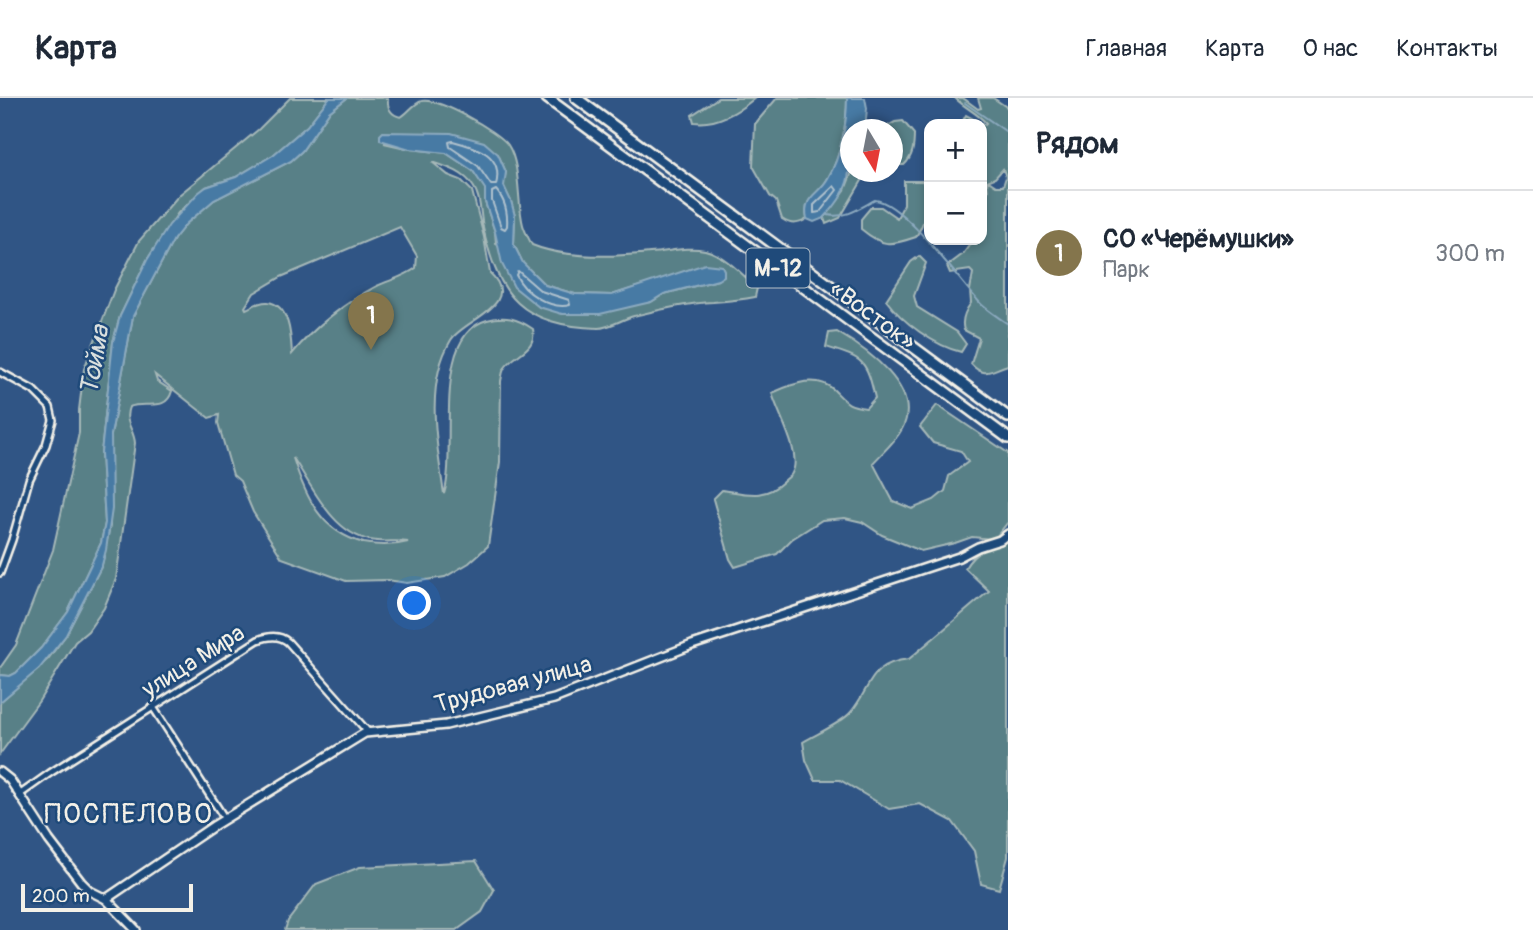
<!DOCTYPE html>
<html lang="ru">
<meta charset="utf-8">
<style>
body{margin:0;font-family:Pangolin,sans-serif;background:#f6f6f7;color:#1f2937}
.controls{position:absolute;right:21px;top:21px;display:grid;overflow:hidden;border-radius:14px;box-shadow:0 4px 10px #0003}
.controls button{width:63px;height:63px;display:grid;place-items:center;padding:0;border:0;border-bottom:2px solid #e0e1e3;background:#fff;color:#1f2937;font:35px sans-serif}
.compass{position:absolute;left:840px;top:21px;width:63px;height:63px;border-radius:50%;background:#fff;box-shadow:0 4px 10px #0003;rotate:170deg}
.scale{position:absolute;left:21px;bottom:18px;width:172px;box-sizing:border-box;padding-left:7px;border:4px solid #f4f1e8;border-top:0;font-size:19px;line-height:24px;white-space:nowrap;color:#f4f1e8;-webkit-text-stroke:5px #1f4a7a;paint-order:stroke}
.you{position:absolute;left:415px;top:506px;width:24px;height:24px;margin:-18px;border:5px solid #fff;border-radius:50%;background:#1a73e8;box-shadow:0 0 0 10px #1a73e833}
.badge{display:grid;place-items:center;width:46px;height:46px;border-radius:50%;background:#84754c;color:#fff;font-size:23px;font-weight:700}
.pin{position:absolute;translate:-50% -58px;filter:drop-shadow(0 2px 4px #0008)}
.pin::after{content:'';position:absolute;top:37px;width:24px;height:21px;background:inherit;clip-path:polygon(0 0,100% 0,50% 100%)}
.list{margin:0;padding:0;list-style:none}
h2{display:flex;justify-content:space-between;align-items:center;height:91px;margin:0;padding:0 28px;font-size:30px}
h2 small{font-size:23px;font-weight:400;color:#747a83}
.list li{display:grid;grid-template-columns:46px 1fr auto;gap:21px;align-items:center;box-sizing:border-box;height:126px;padding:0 28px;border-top:2px solid #e0e1e3}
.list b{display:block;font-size:26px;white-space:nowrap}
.list p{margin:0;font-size:23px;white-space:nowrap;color:#747a83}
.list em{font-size:23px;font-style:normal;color:#747a83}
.map{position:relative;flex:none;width:1008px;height:832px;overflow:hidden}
header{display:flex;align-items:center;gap:42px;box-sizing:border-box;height:98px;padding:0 35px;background:#fff;border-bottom:2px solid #e0e1e3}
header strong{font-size:33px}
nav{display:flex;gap:38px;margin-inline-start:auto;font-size:24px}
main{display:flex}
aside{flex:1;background:#fff}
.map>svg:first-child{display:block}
.green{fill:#588087;stroke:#a6b8b8;stroke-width:2;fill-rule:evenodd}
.water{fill:#477aa4;stroke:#8caabf;stroke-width:2}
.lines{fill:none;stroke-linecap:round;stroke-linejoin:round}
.shore{stroke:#afc1cd;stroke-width:2}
.stream{stroke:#8caabf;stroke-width:2}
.minor-casing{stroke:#f4f1e8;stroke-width:10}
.tertiary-casing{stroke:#f4f1e8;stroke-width:12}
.primary-casing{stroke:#f4f1e8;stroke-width:14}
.minor{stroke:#1f4a7a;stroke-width:5}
.tertiary{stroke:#1f4a7a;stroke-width:7}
.primary{stroke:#1f4a7a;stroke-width:9}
.labels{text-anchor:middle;stroke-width:5;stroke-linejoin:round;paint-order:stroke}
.shield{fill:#1f4a7a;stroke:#b4bfc7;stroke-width:2}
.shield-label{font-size:23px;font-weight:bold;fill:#f4f1e8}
.street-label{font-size:24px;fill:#f4f1e8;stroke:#1f4a7a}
.water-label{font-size:26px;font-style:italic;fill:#dadfde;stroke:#1f4a7a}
.quarter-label{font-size:28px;letter-spacing:2px;fill:#f4f1e8;stroke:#1f4a7a}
</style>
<header>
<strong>Карта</strong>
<nav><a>Главная</a><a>Карта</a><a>О нас</a><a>Контакты</a></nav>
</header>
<main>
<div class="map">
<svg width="1008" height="832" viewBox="0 0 1008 832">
<rect width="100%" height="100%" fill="#305585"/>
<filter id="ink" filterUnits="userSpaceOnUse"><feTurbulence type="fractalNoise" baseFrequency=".0143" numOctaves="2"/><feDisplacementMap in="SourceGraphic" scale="14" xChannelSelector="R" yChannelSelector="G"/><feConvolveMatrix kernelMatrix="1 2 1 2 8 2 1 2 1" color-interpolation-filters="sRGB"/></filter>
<g filter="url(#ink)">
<g class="green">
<polygon points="290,0 329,0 307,28 273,57 236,79 206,89 178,115 147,162 120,218 113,244 101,355 105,425 101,445 68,514 41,550 16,575 10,578 0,577 0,570 16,547 53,452 79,335 79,312 84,271 114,192 139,143 179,97 259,31"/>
<path d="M347 0H388C387 10 391 17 401 19 408 15 414 5 422 3 439 0 498 33 508 47 521 67 517 105 523 127 525 134 529 141 532 147 567 161 613 159 650 155 668 154 687 148 705 152 725 157 743 177 757 190L755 199C741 202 728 203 713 204 687 205 659 212 634 218 622 221 610 230 598 230 523 228 498 199 483 129 480 115 481 99 473 88 464 74 447 69 432 64L448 77 461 82 472 93 484 139 490 175C524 207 463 222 451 242 424 287 437 347 444 396 458 353 430 238 487 222 505 217 517 220 533 231 537 253 514 255 504 271 502 275 502 279 501 283L500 364 488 448 469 465 445 479 407 485 387 482 346 483 282 460 253 414 240 383 233 377 218 325 219 317 209 320 155 277 157 283 172 293C166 315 145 302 129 309 123 324 134 331 135 345L116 481 104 510 88 533 75 544 39 603 0 656V604L48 561 66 537 102 467 110 428 111 337 133 218 174 141 186 126 214 102 291 63 302 53 329 14ZM384 45 498 56 506 74 503 88 511 103 515 118 514 147 523 165 545 187 575 196 612 197 656 183 718 182 664 196 651 204 539 209 496 145 495 134 485 104V90L473 73 446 55 410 51ZM400 129 417 158 416 170C404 179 390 182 377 188 346 204 314 229 292 256 291 239 290 207 268 204 260 203 253 208 246 211L245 209 254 195 281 179ZM293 360C313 389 332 435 370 442 382 445 396 442 408 444 393 448 379 448 364 445 321 434 306 400 293 360Z"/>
<path d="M718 0H755C738 14 716 27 694 24L692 17Z"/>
<path d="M777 0H847C847 25 841 58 828 80 819 98 803 97 807 121 797 127 791 127 782 121L776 103 770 98 753 68 755 26Z"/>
<path d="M955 0H963L978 11 981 10 978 0H993L1008 10V267C991 272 985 281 971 266L979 240 964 232C961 223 965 213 971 205L970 192 973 175 970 172 950 175 947 168 963 156 973 142H982V104L988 93 987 84H990L996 88H1003L1006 79 1003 71 995 80 982 85V26H961L966 17 985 27 986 25C977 15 965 10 955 0Z"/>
<path d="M903 23 914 36C914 48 913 59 904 67H893L892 32 882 31 895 24Z"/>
<polygon points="852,74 867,74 840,120 826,126 824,120 845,92"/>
<path d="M904 83H923C931 107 928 117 916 139 889 148 883 149 861 131V121L871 109H881L897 120 904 106Z"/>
<path d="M919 158 926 165 914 198 917 209 957 234 966 246 961 254C935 248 902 224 886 202L911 164Z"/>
<path d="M837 234C866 251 924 291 902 331 895 344 883 354 873 365L893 403 912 411 934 402 945 393 949 378 968 364 961 353 933 345 920 329 937 307 1008 355V424L996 439 992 441 972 439 955 445 921 453 882 437 862 424 845 420 822 422 792 441 777 456 735 469 730 461 713 401 722 392C748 396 764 402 784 383 787 380 791 378 792 375 803 358 777 314 772 295 791 287 816 275 834 292 847 305 847 307 866 310L875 300C866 261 864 261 826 249L829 235Z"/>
<path d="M1008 443V759L999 791 981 786 974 753 952 723 920 706 889 711 840 682H815L806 662 803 644C816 636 842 625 851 614 873 587 868 566 909 561L989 493 965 470C975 452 990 448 1008 443Z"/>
<polygon points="476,763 494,792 482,814 457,832 285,832 288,823 316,786 360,769"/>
</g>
<g class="water">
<polygon points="329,0 347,0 329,14 302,53 291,63 214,102 186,126 174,141 133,218 111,337 112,411 106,452 102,467 66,537 39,571 0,604 0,577 10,578 16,575 41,550 68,514 101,445 105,425 101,355 113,244 120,218 147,162 169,127 198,95 206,89 236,79 273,57 307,28"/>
<path d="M847 0H865L867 10 865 31 850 32C850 71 854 90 824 120L814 124 807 121C802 98 819 97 828 80 841 58 847 25 847 0Z"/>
<polygon points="383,34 451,35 484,44 498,56 506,74 504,88 511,103 515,118 514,147 523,165 545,187 575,196 612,197 705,166 722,168 724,172 724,178 718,182 664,196 651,204 600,216 562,216 539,209 514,189 502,166 495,134 485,104 485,91 473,73 446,55 410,51 380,42 380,37"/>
</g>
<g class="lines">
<g class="shore">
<path d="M453 43C476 49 504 56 496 87H491L478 68 450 49 449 44Z"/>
<polygon points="834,88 837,92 820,114 814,115 814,107"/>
<path d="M496 92C505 102 508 114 507 128L505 131 501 129 492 103V94Z"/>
<path d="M518 173 541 193 569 202 570 207C551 212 524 195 516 177Z"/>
</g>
<g class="stream">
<polyline points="965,5 1008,35"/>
<path d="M828 117C845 121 860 110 875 102 905 105 959 183 982 207 990 214 999 220 1008 226"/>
</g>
<defs>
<g id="minor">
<polyline points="0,274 33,292 50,309 53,322 46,347 29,382 12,442 0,475"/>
<polyline points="153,609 225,721"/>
<path d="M19 697 50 675 258 542C268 538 279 536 288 544L368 634"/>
</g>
<g id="tertiary">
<polyline points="0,674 10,682 49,742 81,784 90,793 106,801 136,832"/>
<polyline points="106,801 215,727 365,635 446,627 554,601 692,547 959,459 978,449 1000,442 1008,436"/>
</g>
<g id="primary">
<polyline points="547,0 1008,340"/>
<polyline points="576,0 1008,319"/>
</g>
</defs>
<use href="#minor" class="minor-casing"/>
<use href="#tertiary" class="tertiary-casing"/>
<use href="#primary" class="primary-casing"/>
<use href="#minor" class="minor"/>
<use href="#tertiary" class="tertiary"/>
<use href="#primary" class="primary"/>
</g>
</g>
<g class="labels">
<rect class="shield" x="746.5" y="150.5" width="63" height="39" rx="5"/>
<g class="shield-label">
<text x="778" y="178">М-12</text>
</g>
<g class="street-label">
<text transform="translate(873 217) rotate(36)" y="8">«Восток»</text>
<text transform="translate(193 563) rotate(-32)" y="8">улица Мира</text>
<text transform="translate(513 586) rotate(-15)" y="8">Трудовая улица</text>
</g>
<g class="water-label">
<text transform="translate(94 262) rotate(-80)" y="9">Тойма</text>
</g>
<g class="quarter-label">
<text x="129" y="725">ПОСПЕЛОВО</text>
</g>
</g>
</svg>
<div class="controls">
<button>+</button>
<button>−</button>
</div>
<svg class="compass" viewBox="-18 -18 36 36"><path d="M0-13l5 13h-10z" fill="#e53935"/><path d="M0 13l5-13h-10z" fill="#747a83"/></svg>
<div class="scale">200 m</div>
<div class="you"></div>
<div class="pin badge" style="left:371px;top:252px">1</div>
</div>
<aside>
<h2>Рядом<small></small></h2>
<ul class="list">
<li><span class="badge">1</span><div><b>СО «Черёмушки»</b><p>Парк</p></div><em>300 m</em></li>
</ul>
</aside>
</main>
